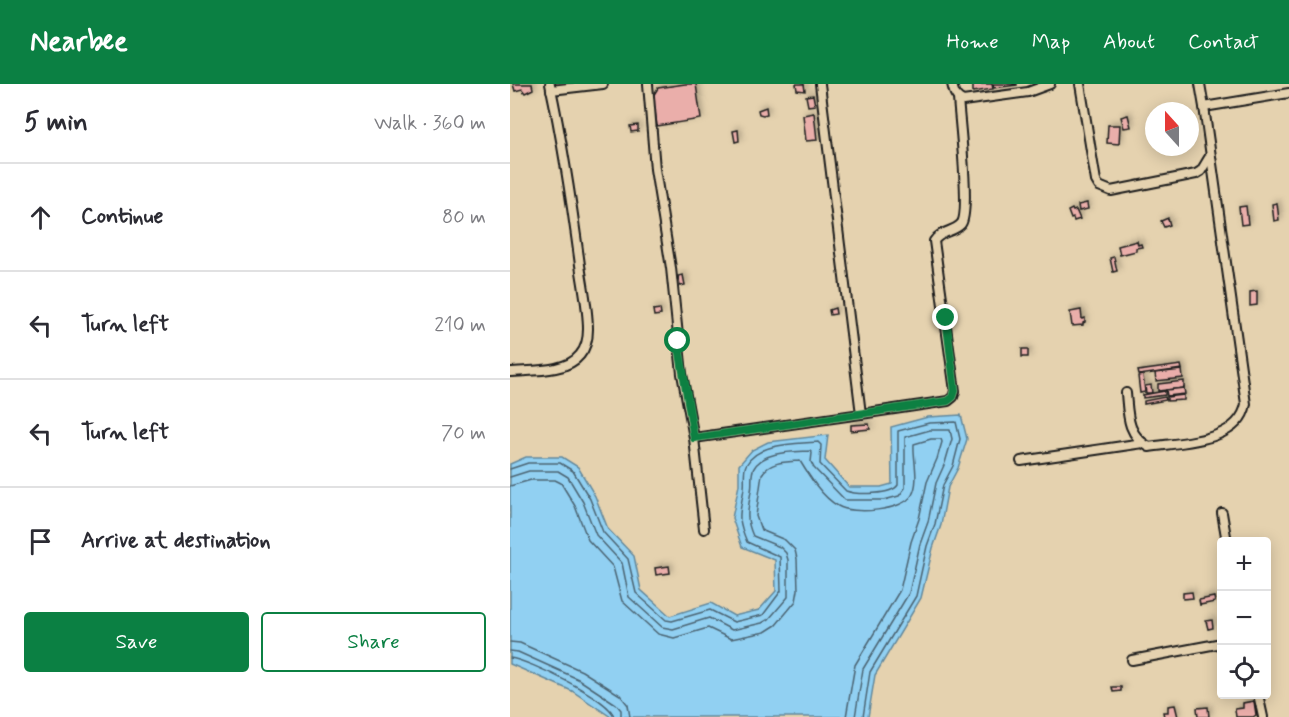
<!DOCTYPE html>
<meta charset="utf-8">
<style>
body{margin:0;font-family:Mynerve,sans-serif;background:#f2f2f3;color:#2b2b33}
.controls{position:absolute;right:18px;bottom:18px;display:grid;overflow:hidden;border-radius:6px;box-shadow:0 3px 15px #0003}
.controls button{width:54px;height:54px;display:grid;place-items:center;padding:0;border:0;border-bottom:2px solid #e1e1e2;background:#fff;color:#2b2b33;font:30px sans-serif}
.compass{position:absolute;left:635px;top:18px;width:54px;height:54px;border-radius:50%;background:#fff;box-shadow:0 3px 15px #0003;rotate:339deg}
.stop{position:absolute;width:18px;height:18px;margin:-14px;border:4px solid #0b8043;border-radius:50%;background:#fff}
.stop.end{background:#0b8043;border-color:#fff;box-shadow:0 2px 6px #0008}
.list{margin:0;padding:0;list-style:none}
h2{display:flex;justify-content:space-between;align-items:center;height:78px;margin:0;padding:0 24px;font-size:26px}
h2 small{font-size:20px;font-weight:400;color:#7c7c81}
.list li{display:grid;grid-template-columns:39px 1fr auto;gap:18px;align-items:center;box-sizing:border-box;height:108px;padding:0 24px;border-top:2px solid #e1e1e2}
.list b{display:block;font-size:22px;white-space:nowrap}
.list em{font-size:20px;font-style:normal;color:#7c7c81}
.actions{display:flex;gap:12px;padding:18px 24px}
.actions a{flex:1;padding:14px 0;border:2px solid #0b8043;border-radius:6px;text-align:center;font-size:21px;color:#0b8043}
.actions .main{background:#0b8043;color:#fff}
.icon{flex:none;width:33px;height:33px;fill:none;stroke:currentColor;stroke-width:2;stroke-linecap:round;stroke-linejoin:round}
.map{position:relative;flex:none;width:779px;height:633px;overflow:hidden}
header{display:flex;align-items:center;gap:36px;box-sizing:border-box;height:84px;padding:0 30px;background:#0b8043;color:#fff}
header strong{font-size:28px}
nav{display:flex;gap:33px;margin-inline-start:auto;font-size:21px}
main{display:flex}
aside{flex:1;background:#fff}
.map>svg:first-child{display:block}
.water{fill:#91d0f2;stroke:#62889c;stroke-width:1.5}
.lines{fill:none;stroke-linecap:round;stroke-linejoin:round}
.shore{stroke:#4b6472;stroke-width:1.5}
.building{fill:#eaaeaa;stroke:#1c1c1c;stroke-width:1.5;filter:url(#shadow)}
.minor-casing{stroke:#1c1c1c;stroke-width:12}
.minor{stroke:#e5d2af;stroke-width:8}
.route{stroke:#0b8043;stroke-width:8}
</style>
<header>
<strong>Nearbee</strong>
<nav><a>Home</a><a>Map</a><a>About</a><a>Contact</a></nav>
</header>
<main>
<aside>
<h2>5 min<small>Walk · 360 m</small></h2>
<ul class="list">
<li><svg class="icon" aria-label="ahead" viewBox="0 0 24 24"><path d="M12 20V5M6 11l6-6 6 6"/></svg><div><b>Continue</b></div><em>80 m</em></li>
<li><svg class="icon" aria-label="left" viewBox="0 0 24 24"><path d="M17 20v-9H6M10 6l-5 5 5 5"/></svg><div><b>Turn left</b></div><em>210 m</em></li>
<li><svg class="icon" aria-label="left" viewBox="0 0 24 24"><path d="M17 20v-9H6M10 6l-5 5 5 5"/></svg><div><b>Turn left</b></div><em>70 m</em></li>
<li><svg class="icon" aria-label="arrive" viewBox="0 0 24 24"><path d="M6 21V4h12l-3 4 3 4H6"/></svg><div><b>Arrive at destination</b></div></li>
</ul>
<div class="actions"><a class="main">Save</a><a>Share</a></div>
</aside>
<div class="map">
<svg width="779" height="633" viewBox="0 0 779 633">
<defs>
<filter id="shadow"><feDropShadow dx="2.5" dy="-2.5" stdDeviation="3" flood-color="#0004"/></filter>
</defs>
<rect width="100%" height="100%" fill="#e5d2af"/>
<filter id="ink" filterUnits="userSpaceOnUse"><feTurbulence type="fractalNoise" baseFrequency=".0167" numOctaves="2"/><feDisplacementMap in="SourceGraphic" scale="12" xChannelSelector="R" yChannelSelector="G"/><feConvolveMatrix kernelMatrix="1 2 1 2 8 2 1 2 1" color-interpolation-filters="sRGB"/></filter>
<g filter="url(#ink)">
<polygon class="water" points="451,331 457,355 448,384 438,403 431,441 423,464 411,514 365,591 358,633 101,633 62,607 0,580 0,380 16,373 52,373 68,383 85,412 98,445 124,472 131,506 160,532 201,519 224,532 249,526 266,507 265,476 232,463 222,434 229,401 229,381 242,366 258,358 318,351 315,376 339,403 371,403 382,400 381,343 418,333"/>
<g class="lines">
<g class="shore">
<path d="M0 385 18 379H50L63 387 80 415 93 448 118 475 126 509 156 536 162 537 200 526 224 538 253 531 271 507 270 473 237 458C226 432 230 430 234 404 235 397 233 387 236 381 249 358 286 360 308 358L311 361 310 380 336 407C347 411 382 411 388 401V347L419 339 446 338 450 355 443 382 433 401 425 440 417 462 406 512 360 588 353 633"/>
<path d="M0 393 19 387H48L58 393 73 418 86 451 112 479 119 513 152 543 163 545 199 534 222 546 252 539 259 535 278 513V476L276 469 270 463 243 452C235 434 238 426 241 407 243 400 240 390 244 384 254 367 282 368 300 367L302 369 301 378 304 384 335 416H374L389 412 395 404V353L420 346H440L442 355 435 379 426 399 418 438 410 460 399 509 353 585 345 633"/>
<path d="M0 402 21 396H45L51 399 65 422 78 456 103 483 112 517 148 550 164 554 198 544 221 555 255 548 266 541 286 517 288 506 287 475 285 466 275 456 251 446 246 432 252 390C261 377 276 378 290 377 299 392 312 413 328 422 343 431 393 427 402 411 410 397 403 376 404 360L421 355H431L432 358 427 375 417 398 409 435 401 458 390 506 345 581 336 633"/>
<polyline points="0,558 10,559 72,587 110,611 118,621 120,633"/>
<polyline points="0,567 8,568 68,595 106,620 111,626 111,633"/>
<path d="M0 574C18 576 102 616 104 633"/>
</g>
</g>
<g class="building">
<polygon points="3,0 22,0 23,5 15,9 12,5 5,7"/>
<polygon points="175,0 186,0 191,35 147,42 143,12 148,4"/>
<polygon points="286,0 294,0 295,7 287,6"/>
<polygon points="463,0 482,0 483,5 463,8"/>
<polygon points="483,0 507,0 507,1 484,4"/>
<polygon points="303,11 305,21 298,22 296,12"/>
<polygon points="256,23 257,30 253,31 249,30 248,26"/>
<polygon points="304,29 307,56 296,57 293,31"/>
<polygon points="618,31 621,43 614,44 611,33"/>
<polygon points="128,41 128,47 121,48 120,42"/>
<polygon points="598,41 610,41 609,60 597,59"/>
<polygon points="228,46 229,57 225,58 223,47"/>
<polygon points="577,119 578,125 569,127 568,121"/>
<polygon points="767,119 769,136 764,137 762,120"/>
<polygon points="736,122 738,140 731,141 729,123"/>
<polygon points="562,125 563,127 566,126 570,135 564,137 563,134 561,135 558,127"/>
<polygon points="658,134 660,141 654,143 651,137"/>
<polygon points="627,157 628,161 631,160 632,163 626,164 626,167 610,171 608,162"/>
<polygon points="604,173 607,187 603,188 600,174"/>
<polygon points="173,191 175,201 170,202 168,192"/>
<polygon points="747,207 747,221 740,222 740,208"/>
<polygon points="325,224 326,230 320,231 319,226"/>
<polygon points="150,225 151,231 144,232 143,226"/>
<polygon points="571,226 572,235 575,234 575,238 573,239 573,241 562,242 560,228"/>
<rect x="512" y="265" width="6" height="8"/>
<polygon points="671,281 672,285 629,291 628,287"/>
<polygon points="672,286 673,294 646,297 645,289"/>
<polygon points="633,291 635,308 630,309 628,292"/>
<polygon points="674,297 674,304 648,307 648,300"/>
<polygon points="641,301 642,309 636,309 635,302"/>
<polygon points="674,304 675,310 657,312 656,306"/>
<polygon points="655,307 655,311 633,314 633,311"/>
<polygon points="674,311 674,316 657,317 657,313"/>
<polygon points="655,313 656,316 634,320 634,317"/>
<polygon points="359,340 360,345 341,347 341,341"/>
<polygon points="159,482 160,489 146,491 145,484"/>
<polygon points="682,508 683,514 673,515 673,509"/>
<polygon points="704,513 705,518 690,521 689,516"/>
<polygon points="702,536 703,544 698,545 696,537"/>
<polygon points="602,603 611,603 611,607 603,608"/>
<polygon points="744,617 746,631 743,633 726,633 725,625 733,624 733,619"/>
<polygon points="665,621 668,633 654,633 653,628 658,628 658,622"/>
<polygon points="698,623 699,633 688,633 687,624"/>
</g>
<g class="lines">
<defs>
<g id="minor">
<polyline points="138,0 145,85 161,184 172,290 184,354 194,445"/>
<path d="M442 0C444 9 445 13 453 17L518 8 540 0"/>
<polyline points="570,0 586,97 589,102 601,107 686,90 691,87 700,72"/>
<polyline points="690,0 694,23 779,9"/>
<polyline points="41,6 93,0"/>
<path d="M0 288C20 286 56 289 70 271 76 264 78 255 78 245 78 225 73 202 70 181 62 121 53 60 40 0"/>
<path d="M616 309C618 331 617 351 639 363 670 358 729 359 736 320L694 23"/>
<path d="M351 330 438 317 443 313 445 307 424 157C430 147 444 148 451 140 461 129 449 34 448 14"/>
<polyline points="184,354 351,330 310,0"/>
<polyline points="511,377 633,359"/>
<polyline points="712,429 717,458"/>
<polyline points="622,576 712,559"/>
<polyline points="748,610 753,633"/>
</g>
</defs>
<use href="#minor" class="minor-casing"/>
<use href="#minor" class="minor"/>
</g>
</g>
<g class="lines" filter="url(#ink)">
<polyline class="route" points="168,257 184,354 438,317 443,313 445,307 436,234"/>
</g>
</svg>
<div class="controls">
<button>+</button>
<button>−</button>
<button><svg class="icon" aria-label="locate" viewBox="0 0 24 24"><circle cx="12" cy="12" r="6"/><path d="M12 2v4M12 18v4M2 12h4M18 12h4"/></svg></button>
</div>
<svg class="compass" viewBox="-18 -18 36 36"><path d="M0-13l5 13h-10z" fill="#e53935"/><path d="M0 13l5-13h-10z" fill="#7c7c81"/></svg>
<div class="stop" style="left:168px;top:257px"></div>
<div class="stop end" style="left:436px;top:234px"></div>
</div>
</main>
